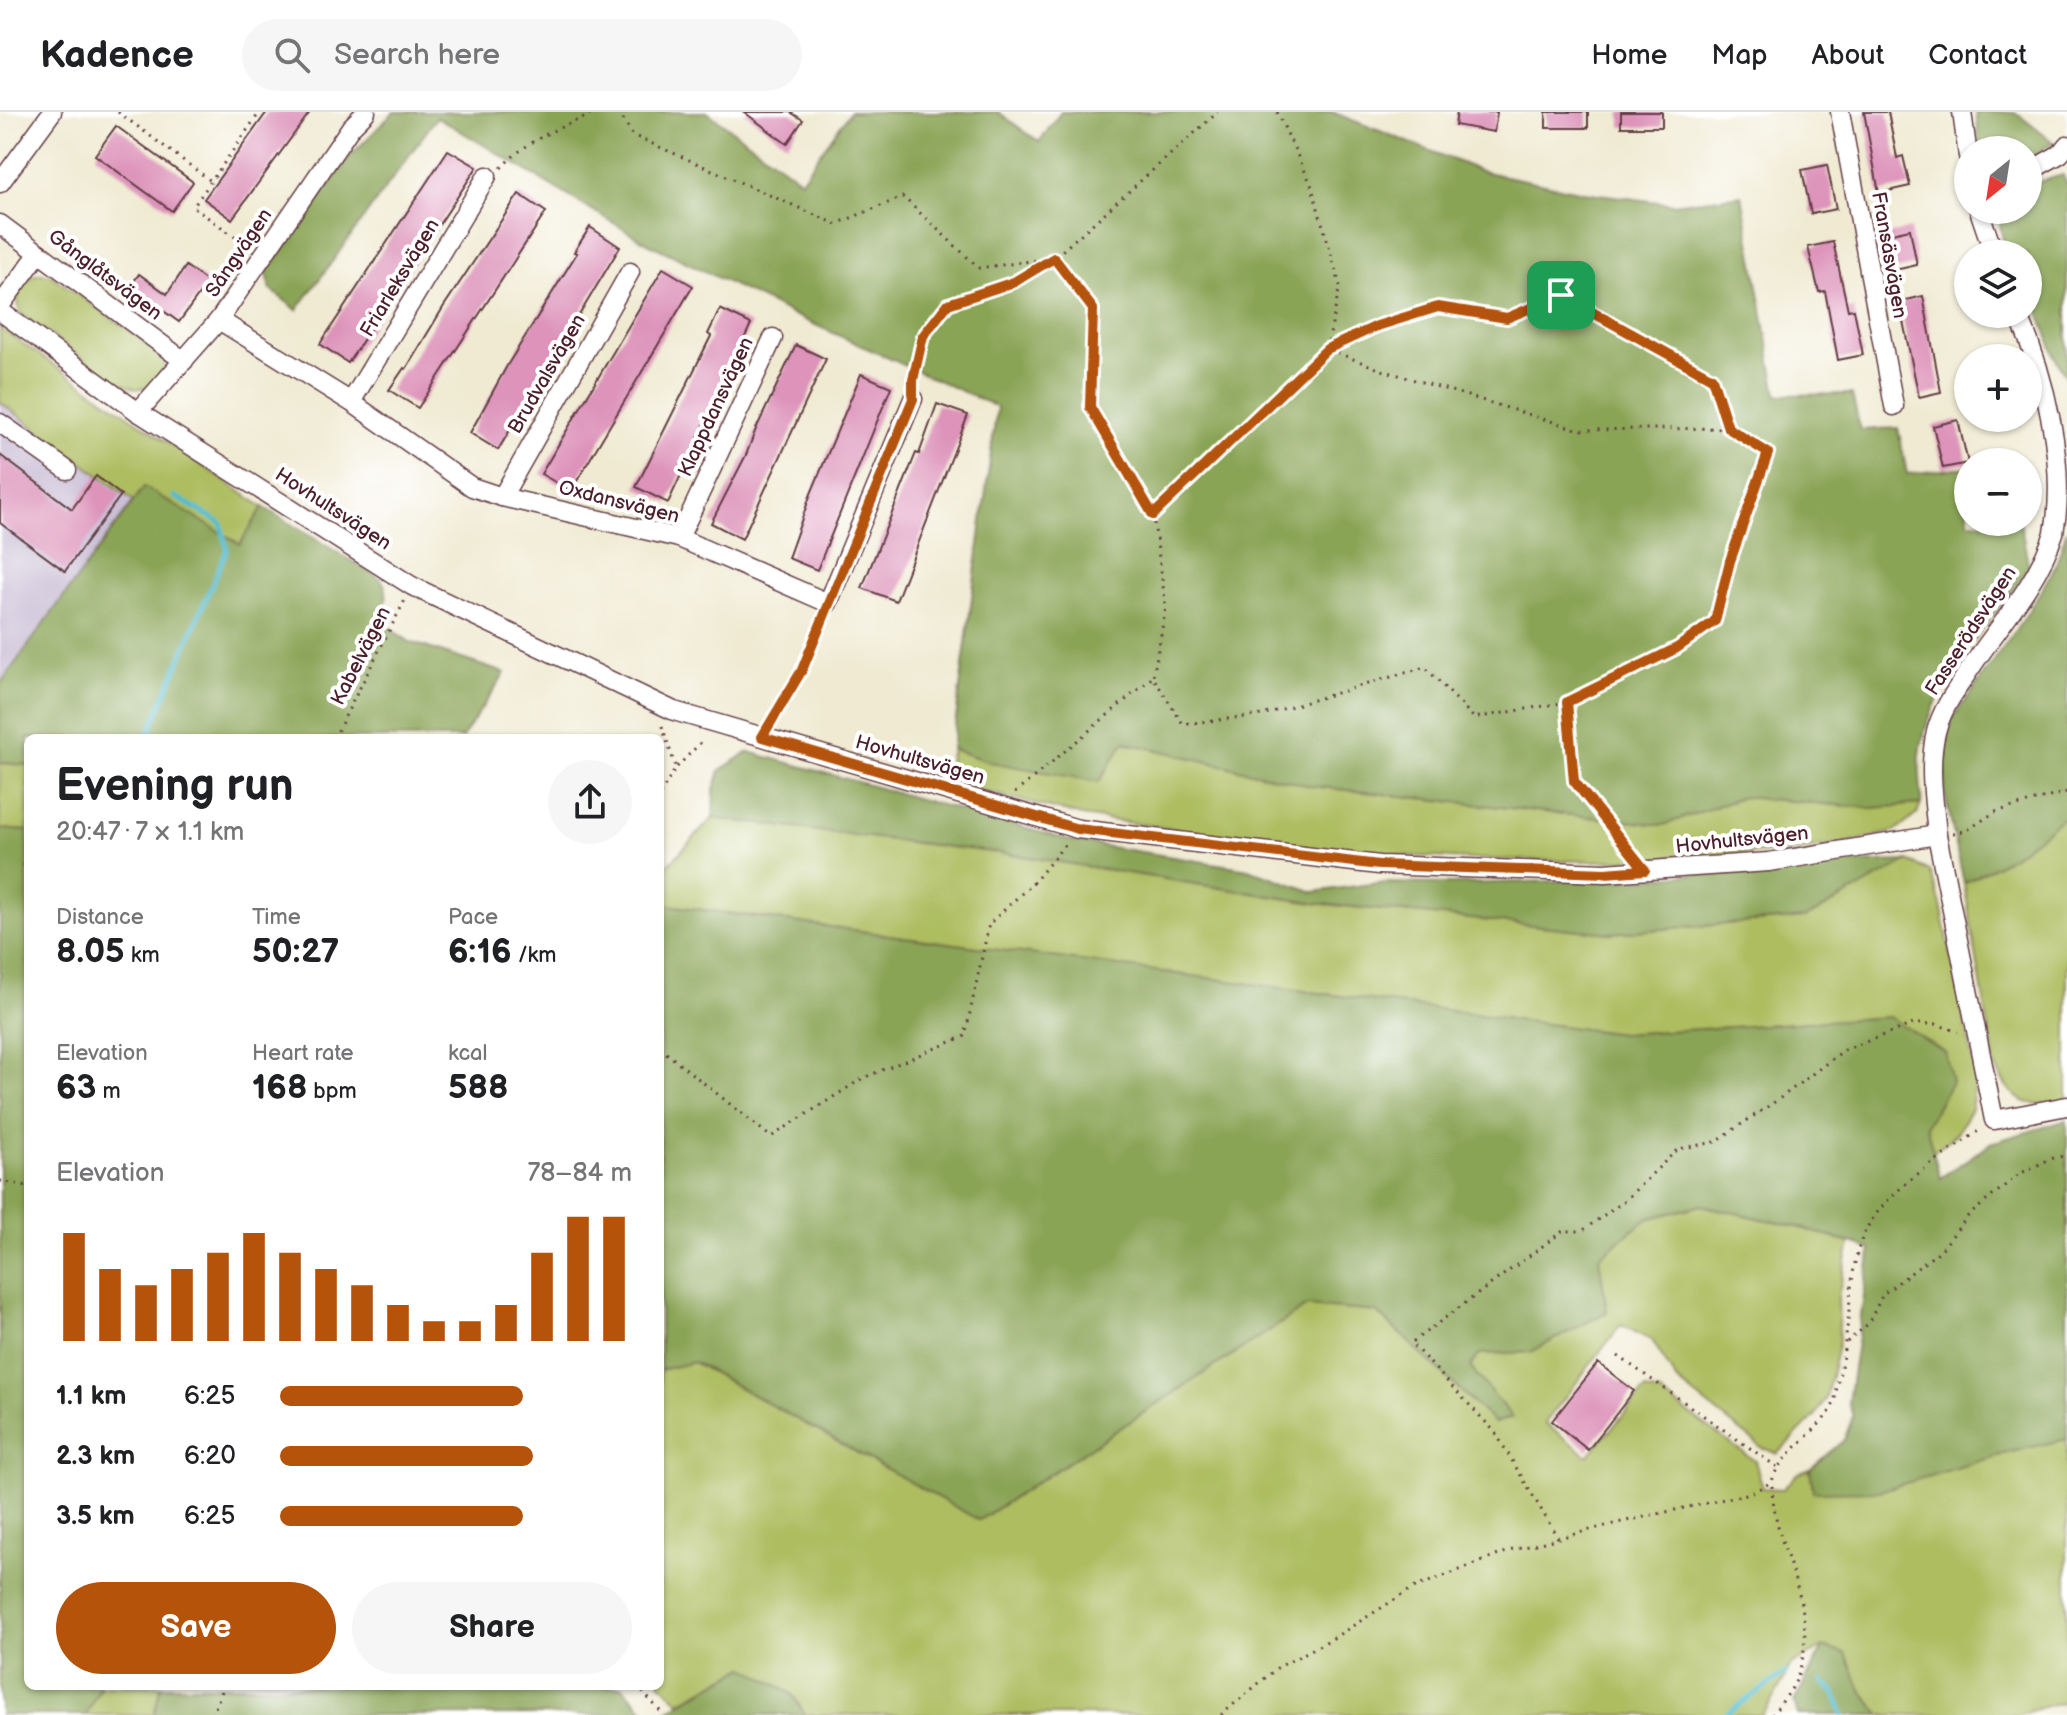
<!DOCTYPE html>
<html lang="en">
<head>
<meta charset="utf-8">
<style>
  :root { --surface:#fff; --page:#f6f6f6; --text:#202124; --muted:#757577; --line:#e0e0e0; --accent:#b45309 }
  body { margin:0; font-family:"Balsamiq Sans",sans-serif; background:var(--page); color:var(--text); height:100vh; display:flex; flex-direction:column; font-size:30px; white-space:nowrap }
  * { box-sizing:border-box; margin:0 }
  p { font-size:26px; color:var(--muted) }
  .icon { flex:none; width:44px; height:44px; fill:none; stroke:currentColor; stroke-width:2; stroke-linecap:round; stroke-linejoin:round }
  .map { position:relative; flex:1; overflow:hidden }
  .details { position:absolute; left:24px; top:622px; width:640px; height:956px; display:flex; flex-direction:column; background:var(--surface); border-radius:12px; box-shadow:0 2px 6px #0004 }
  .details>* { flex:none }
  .needle { width:52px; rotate:210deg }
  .buttons { position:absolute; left:1954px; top:24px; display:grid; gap:16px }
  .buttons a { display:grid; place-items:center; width:88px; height:88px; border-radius:50%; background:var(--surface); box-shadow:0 2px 6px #0004; font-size:40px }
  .pin { position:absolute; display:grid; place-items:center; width:68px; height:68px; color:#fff; margin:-34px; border-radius:16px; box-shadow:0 4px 12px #0006 }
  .round { display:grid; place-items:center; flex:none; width:84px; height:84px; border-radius:42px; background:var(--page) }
  .headline { display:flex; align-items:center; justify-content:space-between; height:136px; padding:0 32px }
  h1 { font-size:44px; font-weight:600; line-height:60px }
  .metrics { display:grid; grid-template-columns:repeat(3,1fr); gap:12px; height:136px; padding:8px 32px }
  .metrics div { display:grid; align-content:center }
  .metrics b { font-size:34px; font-weight:600 }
  .metrics small { font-size:22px; font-weight:400 }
  .metrics p { font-size:22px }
  .chart { height:224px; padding:16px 32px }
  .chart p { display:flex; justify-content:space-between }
  .chart svg { width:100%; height:144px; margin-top:8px; stroke:var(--accent); stroke-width:6 }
  .action { display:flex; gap:16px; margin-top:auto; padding:16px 32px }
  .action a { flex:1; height:92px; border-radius:48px; background:var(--accent); color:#fff; font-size:32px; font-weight:600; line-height:92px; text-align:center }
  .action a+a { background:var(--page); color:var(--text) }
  ul { padding:0 32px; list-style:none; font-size:26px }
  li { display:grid; grid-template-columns:128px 96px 1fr; align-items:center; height:60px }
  li i { height:20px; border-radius:10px; background:var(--accent) }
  header { display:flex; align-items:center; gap:48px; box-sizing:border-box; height:112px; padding:0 40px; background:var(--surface); border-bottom:2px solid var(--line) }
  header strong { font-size:38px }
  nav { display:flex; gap:44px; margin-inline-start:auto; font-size:28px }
  .search { width:560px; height:72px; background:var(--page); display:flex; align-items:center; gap:20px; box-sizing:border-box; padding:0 28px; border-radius:44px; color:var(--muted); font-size:30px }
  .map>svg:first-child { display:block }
  .industrial { fill:#cabfd6 }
  .green { fill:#adbd60; stroke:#7c6e46; stroke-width:2 }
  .forest { fill:#8aa456; stroke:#6a6240; stroke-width:2 }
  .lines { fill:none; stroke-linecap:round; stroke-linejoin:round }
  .stream { stroke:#52bcce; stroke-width:5 }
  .building { fill:#dd93ba }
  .minor-casing { stroke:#633d44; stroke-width:21 }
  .path { stroke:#633d44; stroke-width:3; stroke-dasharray:2 6; stroke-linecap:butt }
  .minor { stroke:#fff; stroke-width:18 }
  .route-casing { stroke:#fff; stroke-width:16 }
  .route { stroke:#b45309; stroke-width:10 }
  .labels { text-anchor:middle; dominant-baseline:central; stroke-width:8; stroke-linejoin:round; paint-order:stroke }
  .street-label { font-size:20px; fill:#4a1f2b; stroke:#fff }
</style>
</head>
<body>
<header>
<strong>Kadence</strong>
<div class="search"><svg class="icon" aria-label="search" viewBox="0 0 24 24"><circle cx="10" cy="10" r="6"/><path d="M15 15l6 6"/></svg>Search here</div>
<nav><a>Home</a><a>Map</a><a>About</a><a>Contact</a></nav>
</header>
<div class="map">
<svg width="2067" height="1603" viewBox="0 0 2067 1603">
  <rect width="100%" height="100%" fill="#fff"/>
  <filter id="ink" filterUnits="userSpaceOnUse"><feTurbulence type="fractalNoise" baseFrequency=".0125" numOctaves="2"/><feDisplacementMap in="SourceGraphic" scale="16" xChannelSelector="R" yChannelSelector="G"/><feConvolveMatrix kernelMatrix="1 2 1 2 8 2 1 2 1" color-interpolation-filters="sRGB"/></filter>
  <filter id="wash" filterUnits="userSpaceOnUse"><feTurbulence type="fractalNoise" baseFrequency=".006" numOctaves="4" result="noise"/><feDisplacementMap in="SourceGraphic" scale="32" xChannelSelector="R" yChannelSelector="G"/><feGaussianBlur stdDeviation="1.8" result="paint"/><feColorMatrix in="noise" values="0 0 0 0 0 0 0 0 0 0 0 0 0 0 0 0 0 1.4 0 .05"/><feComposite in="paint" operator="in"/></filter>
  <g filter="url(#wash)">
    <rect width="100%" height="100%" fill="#f0ead2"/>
    <!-- industrial -->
    <path class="industrial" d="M0,290L134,389L0,572Z"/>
    <!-- green -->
    <g class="green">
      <path d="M38,162H49L164,243L165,257L149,275L136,277L113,268L20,201C15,181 18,169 38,162Z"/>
      <path d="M0,216L263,395L240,432L145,376L134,389L0,290Z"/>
      <path d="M1124,630L1311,674L1662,713L1743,685L1871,696L1921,692L1917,702L1896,719L1848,731L1794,740L1594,749L1467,747L1330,739L1082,704L944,669L952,637L990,650Z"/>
      <path d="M0,651L28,653V719L0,717Z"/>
      <path d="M2067,703V988C2026,997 2014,992 1995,954L1964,771L2012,745Z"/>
      <path d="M713,706L1016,743L1314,791L1610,821L1806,806L1908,749L1930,759L1940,789L1976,964L1971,997L1956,1022L1933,1040L1926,1013L1952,970L1889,905L1621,922L660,792V761Z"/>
      <path d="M1701,1093L1798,1115L1850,1131L1838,1184L1839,1229L1826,1286L1815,1304L1777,1342L1761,1335L1676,1268L1652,1228L1621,1213L1545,1311L1588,1344L1645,1278L1660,1281L1755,1349L1763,1376L1783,1377L1797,1362L1810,1357L1814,1380L2067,1327V1591L2053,1592L2018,1603H1880L1860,1576L1846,1543L1823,1535L1791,1553L1778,1579L1762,1603H805L792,1582L745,1555L679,1590L660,1570V1258L693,1250L979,1408L1307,1194L1377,1200L1495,1311L1512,1305L1470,1255L1480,1242L1531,1240L1599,1145L1647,1107Z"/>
      <path d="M101,1574H161L154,1603H86Z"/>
    </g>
    <!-- forest -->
    <g class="forest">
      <path d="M394,0H707L801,68L850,0H998L1039,30L1061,0H1332L1481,59L1584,80L1672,92L1742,83L1777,283L1852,282L1860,318L1898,316L1907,362L1968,355V410H2020L2029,456C1992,507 1926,579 1920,643C1918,659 1922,676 1921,692L1871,696L1743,685L1663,713L1311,674L1124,630L1099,670L990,650L952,637L997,295L787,200L644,129L437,5L297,198L270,177L267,160L350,44Z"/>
      <path d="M1976,0H2015L2053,30L2028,49V38H1980Z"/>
      <path d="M2063,63L2067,73V266L2055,245L2038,197L2028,178V142H2009C2002,128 1998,114 2001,98H2028V73Z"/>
      <path d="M144,375L240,432L263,395L381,467C391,481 385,496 380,510L410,530L505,561L462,626H28V653L0,651V572Z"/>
      <path d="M2067,417V703L2012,745L1964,771L1945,682V636L1951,609L2023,508L2055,455Z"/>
      <path d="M749,640L1072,729L1249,757L1314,780L1378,771L1451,772L1636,767L1816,752L1908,749L1806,806L1610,821L1314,791L1016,743L713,706L714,679L720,658Z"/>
      <path d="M0,717L28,719V1574H101L86,1603H0Z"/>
      <path d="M660,792L1621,922L1889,905L1945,940L1952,970L1926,1013L1940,1066L1991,1031L2067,1008V1327L2007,1341L1879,1379L1813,1380L1810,1357L1844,1328L1853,1304L1848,1290L1871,1137L1798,1115L1701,1093L1647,1107L1599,1145L1607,1200L1531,1240L1480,1242L1470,1255L1512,1305L1495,1311L1377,1200L1307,1194L979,1408L694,1250L660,1258Z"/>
      <path d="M1823,1535L1846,1542L1860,1576L1880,1603H1798L1794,1590Z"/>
      <path d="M745,1555L792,1582L805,1603H660Z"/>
      <path d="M161,1574H622L649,1603H154Z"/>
    </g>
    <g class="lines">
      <!-- stream -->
      <g class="stream">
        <path d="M147,626L227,437L221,411L174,384"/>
        <path d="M1822,1570L1835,1581L1843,1603"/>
        <path d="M1724,1603L1786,1561"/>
      </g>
    </g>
    <g id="blocks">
      <!-- building -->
      <g class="building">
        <path d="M267,0H310L232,107L204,87Z"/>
        <path d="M744,0H790L803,8L787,32Z"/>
        <path d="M1457,0H1497L1494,20L1455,13Z"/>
        <rect x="1546" y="0" width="42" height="16"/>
        <rect x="1621" y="0" width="41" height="15"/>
        <path d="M1864,0H1888L1897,46L1903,44L1910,74L1879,81Z"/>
        <path d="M116,14L193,70L172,99L95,43Z"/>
        <path d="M448,38L477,55L348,251L320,232Z"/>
        <path d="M1827,53L1836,97L1811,102L1802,58Z"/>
        <path d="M519,82L546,100L418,296L389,278L404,256L406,257L444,194Z"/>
        <path d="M590,115L620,135L498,338L470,321L508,252L577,141L574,140Z"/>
        <path d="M1910,117L1917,153L1895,158L1887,122Z"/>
        <path d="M1833,130L1848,198L1854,197L1863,243L1838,248L1825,179L1819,180L1808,135Z"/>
        <path d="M186,154L208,170L179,210L130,175L139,162L167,182Z"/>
        <path d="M663,156L693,174L571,379L541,362Z"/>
        <path d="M1923,184L1941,280L1919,285L1899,190Z"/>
        <path d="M720,197L751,212L668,391L636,375L711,224L708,222Z"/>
        <path d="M796,233L826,247L742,427L711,411L746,343L756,317Z"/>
        <path d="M861,262L891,275L817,458L788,446L810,384Z"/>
        <path d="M937,292L968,303L896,489L862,476L916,341L919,342Z"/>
        <path d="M1958,308L1968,351L1943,356L1933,314Z"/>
        <path d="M0,343L72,397L96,364L121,383L65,459L0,411Z"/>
        <path d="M1598,1251L1634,1279L1588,1338L1552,1309Z"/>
      </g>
    </g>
  </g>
  <g filter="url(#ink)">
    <use href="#blocks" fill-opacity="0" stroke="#633d44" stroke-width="2"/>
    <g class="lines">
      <!-- minor casing -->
      <g class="minor-casing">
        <g id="minor">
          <path d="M1840,0L1894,294"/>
          <path d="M1962,0L1968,44"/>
          <path d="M2028,60L2060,42L2067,33"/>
          <path d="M0,71L52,0"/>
          <path d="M1979,98L1994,142"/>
          <path d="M0,112L184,249"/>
          <path d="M0,194L39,141"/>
          <path d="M0,199L138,300L412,474L674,599L1078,717L1379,753L1605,761L1769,750L1937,723"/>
          <path d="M2018,202C2045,264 2067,353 2054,421C2037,474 1993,520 1964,566C1953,582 1941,600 1936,620C1928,653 1934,689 1937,723L1994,1008L2067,994"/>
          <path d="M219,208L351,290L472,375L502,385L679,426L828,491L913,287"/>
          <path d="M351,290L487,64"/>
          <path d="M138,300L219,208L351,15L366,0"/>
          <path d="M0,311L67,358"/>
          <path d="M502,385L630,160"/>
          <path d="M679,426L773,226"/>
        </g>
      </g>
      <!-- path -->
      <g class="path">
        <path d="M118,0L211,69"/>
        <path d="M619,0L632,23L836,112L903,85L979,156L1054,146L1093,197L1090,295L1153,403L1327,237L1382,258L1580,318L1728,316L1768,341L1730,449L1715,509L1677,536L1567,590L1574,669L1632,743"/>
        <path d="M1277,0L1311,72L1340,173L1327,237L1377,214L1438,195L1507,206L1561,183L1712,266L1728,316"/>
        <path d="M501,56C525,30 556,16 589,4L591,0"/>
        <path d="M248,134L193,95L260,0"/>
        <path d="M913,271L923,224L948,192L1014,170L1054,146L1218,0"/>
        <path d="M1153,403L1166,495L1153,565L1183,612L1262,603L1425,555L1474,606L1567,590"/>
        <path d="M771,610L802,558L822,506"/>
        <path d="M662,614L676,656"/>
        <path d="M334,626L405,488"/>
        <path d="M1015,681L1153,565"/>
        <path d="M660,682L676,656L704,627"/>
        <path d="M1953,721L1966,719L1995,700L2067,680"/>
        <path d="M660,936L771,1025L863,966L965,924L989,812L1035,769L1066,731"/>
        <path d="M0,1069L28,1074"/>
        <path d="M1847,1230L1868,1212L1883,1182L1941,1138L1968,1104L2019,1062L2050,1047L2067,1043"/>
        <path d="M1618,1244L1777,1355"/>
        <path d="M1558,1426L1495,1320L1411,1231L1563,1119H1582L1625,1088L1678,1037L1715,1030L1779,987L1844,938L1913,912H1936L1958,920"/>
        <path d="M637,1574L664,1603"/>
        <path d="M212,1603L224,1574"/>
        <path d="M1221,1603L1277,1556L1335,1525L1413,1476L1509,1439L1617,1411L1751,1381L1770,1371"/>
        <path d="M1772,1603C1780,1592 1791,1580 1796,1568C1825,1496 1774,1444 1772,1374C1771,1347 1821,1320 1833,1293C1836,1286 1836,1277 1838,1270C1844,1241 1848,1214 1850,1186C1852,1168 1854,1149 1860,1132C1876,1082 1941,1047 1981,1017"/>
      </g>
      <!-- minor -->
      <use href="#minor" class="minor"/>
    </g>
  </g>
  <g class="lines" filter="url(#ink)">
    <!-- route casing -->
    <g class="route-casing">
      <path id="route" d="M1054,146L1093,197L1090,295L1153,403L1327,237L1377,214L1438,195L1507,206L1561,183L1712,266L1728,316L1768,341L1730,449L1715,509L1677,536L1567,590L1574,669L1645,758L1605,761L1379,753L1078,717L762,625L802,558L913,287V268L923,224L948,192L1014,170Z"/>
    </g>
    <!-- route -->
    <use href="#route" class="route"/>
  </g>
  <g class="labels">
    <!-- street labels -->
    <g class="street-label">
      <text transform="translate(239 141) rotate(-56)">Sångvägen</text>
      <text transform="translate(1889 143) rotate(80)">Fransäsvägen</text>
      <text transform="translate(105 163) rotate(37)">Gånglåtsvägen</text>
      <text transform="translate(400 166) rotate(-59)">Friarleksvägen</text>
      <text transform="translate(547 262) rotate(-60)">Brudvalsvägen</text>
      <text transform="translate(716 295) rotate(-65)">Klappdansvägen</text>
      <text transform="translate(619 390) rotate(14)">Oxdansvägen</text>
      <text transform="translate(333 397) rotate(33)">Hovhultsvägen</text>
      <text transform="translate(1971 519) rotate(-57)">Fasserödsvägen</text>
      <text transform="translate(361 544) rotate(-63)">Kabelvägen</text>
      <text transform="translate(920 648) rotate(16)">Hovhultsvägen</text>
      <text transform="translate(1742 728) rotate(-6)">Hovhultsvägen</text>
    </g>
  </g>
</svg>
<div class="buttons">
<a><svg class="needle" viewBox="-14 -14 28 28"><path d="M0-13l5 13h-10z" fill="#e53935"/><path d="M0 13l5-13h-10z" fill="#757577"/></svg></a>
<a><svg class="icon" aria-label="layers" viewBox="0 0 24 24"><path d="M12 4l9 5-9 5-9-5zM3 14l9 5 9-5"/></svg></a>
<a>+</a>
<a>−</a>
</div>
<div class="pin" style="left:1561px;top:183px;background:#1e9e55"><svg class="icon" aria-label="arrive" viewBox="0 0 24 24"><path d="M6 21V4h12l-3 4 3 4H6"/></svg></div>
<section class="details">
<div class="headline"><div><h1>Evening run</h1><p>20:47 · 7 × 1.1 km</p></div><a class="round"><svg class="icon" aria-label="share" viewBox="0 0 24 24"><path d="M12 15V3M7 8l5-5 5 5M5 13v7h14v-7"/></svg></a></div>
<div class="metrics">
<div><p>Distance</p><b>8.05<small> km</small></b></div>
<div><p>Time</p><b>50:27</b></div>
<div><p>Pace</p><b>6:16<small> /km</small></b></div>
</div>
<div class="metrics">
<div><p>Elevation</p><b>63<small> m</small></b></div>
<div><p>Heart rate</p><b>168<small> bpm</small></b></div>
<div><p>kcal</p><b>588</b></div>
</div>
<div class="chart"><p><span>Elevation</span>78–84 m</p>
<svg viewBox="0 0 160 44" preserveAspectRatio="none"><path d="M5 44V11M15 44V22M25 44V27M35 44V22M45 44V17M55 44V11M65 44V17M75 44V22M85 44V27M95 44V33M105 44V38M115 44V38M125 44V33M135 44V17M145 44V6M155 44V6"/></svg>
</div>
<ul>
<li><b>1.1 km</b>6:25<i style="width:69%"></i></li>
<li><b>2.3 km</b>6:20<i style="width:72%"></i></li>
<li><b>3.5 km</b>6:25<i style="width:69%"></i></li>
</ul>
<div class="action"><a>Save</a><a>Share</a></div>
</section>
</div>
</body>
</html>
